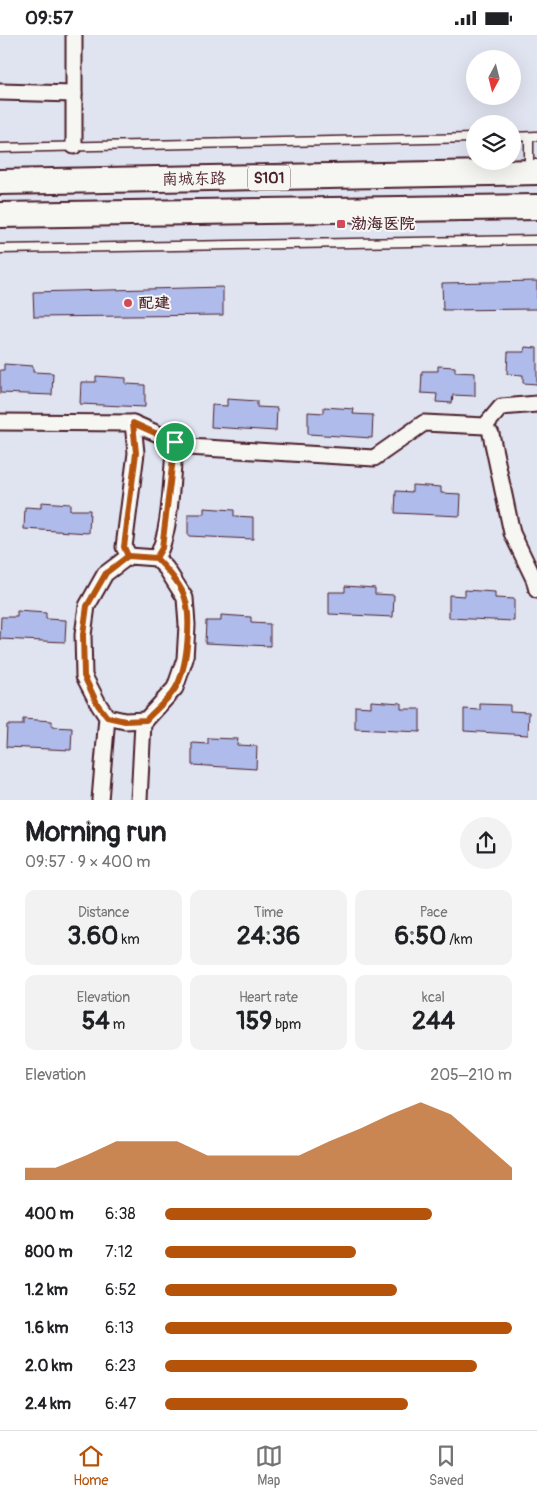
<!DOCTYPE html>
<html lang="en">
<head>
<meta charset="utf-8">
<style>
  :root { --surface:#fff; --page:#f2f2f2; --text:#202124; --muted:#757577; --line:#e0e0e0; --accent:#b45309 }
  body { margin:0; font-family:Pangolin,"LXGW WenKai TC",sans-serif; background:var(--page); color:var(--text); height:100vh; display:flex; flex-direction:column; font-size:19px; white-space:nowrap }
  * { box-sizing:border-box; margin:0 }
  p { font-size:16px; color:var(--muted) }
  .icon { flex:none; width:28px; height:28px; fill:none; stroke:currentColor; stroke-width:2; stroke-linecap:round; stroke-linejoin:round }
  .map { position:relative; height:765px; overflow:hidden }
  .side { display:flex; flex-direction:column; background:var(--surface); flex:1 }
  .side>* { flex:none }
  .needle { width:32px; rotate:187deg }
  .fabs { position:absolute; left:466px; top:15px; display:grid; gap:10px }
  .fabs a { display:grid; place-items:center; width:55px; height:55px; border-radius:50%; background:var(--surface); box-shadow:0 5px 20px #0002; font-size:25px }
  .pin { position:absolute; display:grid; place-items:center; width:42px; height:42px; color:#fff; margin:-21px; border:2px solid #fff; border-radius:50%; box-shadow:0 1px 5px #0007 }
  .round { display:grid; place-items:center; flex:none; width:52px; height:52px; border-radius:26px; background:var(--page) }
  .summary { display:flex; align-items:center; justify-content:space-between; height:85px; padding:0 25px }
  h1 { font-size:28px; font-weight:800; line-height:38px }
  .figures { display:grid; grid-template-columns:repeat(3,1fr); gap:8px; height:85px; padding:5px 25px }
  .figures div { display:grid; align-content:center; border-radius:10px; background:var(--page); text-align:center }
  .figures b { font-size:25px; font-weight:800 }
  .figures small { font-size:14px; font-weight:400 }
  .figures p { font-size:14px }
  .chart { height:140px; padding:10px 25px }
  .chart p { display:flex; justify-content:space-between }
  .chart svg { width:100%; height:90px; margin-top:5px; fill:var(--accent); opacity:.7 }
  ul { padding:0 25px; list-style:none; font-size:16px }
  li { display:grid; grid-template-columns:80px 60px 1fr; align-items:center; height:38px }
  li i { height:12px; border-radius:6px; background:var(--accent) }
  .status { display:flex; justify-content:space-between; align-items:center; height:35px; padding:0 25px; background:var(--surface); direction:ltr }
  .status svg { height:14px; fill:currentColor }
  .menu { display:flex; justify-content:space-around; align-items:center; height:70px; border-top:1px solid var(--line); background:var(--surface); font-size:14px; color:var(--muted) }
  .menu a { display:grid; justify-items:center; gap:2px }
  .menu .selected { color:var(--accent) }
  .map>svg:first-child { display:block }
  .building { fill:#aebbeb; stroke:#4a1f2b }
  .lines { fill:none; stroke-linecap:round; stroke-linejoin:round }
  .lane-casing { stroke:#4a1f2b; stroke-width:11 }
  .street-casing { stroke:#4a1f2b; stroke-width:19 }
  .primary-casing { stroke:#4a1f2b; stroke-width:28 }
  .lane { stroke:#f6f6f2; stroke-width:8 }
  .street { stroke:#f6f6f2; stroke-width:15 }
  .primary { stroke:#f6f6f2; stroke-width:24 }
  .route-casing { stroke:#fff; stroke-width:10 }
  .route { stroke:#b45309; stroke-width:6 }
  .poi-dot { fill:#d1495b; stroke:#f6f6f2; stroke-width:2 }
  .labels { text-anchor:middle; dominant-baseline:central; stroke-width:4; stroke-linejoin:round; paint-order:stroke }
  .shield { fill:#f6f6f2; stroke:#7e6067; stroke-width:1 }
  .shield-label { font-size:15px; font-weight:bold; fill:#4a1f2b }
  .street-label { font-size:16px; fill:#4a1f2b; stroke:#f6f6f2 }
  .poi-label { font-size:16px; font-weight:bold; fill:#4a1f2b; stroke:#f6f6f2; text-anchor:start }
</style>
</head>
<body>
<div class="status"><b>09:57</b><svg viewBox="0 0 49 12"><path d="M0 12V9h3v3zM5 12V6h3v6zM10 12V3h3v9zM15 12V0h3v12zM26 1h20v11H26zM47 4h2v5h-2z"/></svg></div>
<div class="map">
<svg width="537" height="765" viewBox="0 0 537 765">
  <rect width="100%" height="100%" fill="#e0e4f0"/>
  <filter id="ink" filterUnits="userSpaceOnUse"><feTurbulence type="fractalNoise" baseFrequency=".02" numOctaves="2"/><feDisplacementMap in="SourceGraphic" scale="10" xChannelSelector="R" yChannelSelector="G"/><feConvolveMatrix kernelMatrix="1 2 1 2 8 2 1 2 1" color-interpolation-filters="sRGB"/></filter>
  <g filter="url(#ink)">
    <!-- building -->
    <g class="building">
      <path d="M537,246V274L443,275L442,248Z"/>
      <path d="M223,252V280L34,282L33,257Z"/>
      <path d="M525,312L537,313V349L523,348V340L507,339L508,317H524Z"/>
      <path d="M4,329L33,331V337L53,338L52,360L0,358V335H4Z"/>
      <path d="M438,331L455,332V337L475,338V361L453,360L452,368L436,367L437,359L421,358L422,336H438Z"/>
      <path d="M96,341L126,343V349L145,350V372L80,369L81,347H96Z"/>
      <path d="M227,364L257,366V372L277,373L276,396L211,392L212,370L227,371Z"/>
      <path d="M324,372L354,374L353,379L373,380L372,403L308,399V377L324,378Z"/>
      <path d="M412,450L441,452V458L461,459L460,481L395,478L396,456L412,457Z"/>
      <path d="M41,467L70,469V475H90L89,498L24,494L25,472L41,473Z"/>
      <path d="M204,473L234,475V481L253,482V504L188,501V479H204Z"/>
      <path d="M345,551L375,553V559L394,560L393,582L329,579V557H345Z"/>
      <path d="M465,555L495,557V563L514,564V586L449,583V560L465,561Z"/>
      <path d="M17,576L46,578V584L66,585L65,607L0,604L1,582H17Z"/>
      <path d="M221,580L251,582V588L270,589V611L205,608L206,586H221Z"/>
      <path d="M371,666L401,668V674H420V697L355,694V671L371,672Z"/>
      <path d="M480,669L510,670V676L529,677L528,700L464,696V674L480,675Z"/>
      <path d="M23,684L52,686V692L72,693L71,715L6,712L7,690H23Z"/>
      <path d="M208,703L238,704L237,710L257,711L256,734L192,730V708L208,709Z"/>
    </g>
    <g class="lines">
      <!-- lane casing -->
      <g class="lane-casing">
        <g id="lane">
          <path d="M512,102L537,101"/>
          <path d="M0,113L475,103"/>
          <path d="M529,135V102"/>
          <path d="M0,214L537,205"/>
        </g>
      </g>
      <!-- street casing -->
      <g class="street-casing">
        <g id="street">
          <path d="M0,57L74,59"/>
          <path d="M74,111V0"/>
          <path d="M0,387L133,388L188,412L374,423L424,388L485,391L501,372L537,369"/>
          <path d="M491,399L512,498L534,544L537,555"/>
          <path d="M129,521L124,512L136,418L133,388"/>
          <path d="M156,523C172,498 171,438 175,407"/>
          <path d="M107,682L125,686L146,685"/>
          <path d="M100,765L107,682L99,670L84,641L83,600L87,571L105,539L129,521L156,523L166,533L185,563L187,590L185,624L175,653L143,688L139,765"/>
        </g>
      </g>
      <!-- primary casing -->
      <g class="primary-casing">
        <g id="primary">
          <path d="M0,147L537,137"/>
          <path d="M0,180L537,172"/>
        </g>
      </g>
      <!-- lane -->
      <use href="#lane" class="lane"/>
      <!-- street -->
      <use href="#street" class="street"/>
      <!-- primary -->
      <use href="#primary" class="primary"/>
    </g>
  </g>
  <g class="lines" filter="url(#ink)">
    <!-- route casing -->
    <g class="route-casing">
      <path id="route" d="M175,407L133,388L136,418L124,512L128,521L156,523C166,533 181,549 185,563C192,584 187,635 175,654C168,665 155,675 146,685L125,686L107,682L98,670L84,641L83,600L87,571L106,538L128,521L156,523L162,513L175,407"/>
    </g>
    <!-- route -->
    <use href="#route" class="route"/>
  </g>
  <!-- markers -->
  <g class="poi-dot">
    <rect x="336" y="184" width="10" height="10" rx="2.5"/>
    <circle cx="128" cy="268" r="5"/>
  </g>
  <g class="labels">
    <!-- shield labels -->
    <rect class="shield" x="248" y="130.5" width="42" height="25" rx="4"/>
    <g class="shield-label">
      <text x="269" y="143">S101</text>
    </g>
    <!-- street labels -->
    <g class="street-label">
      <text transform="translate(194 144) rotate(-1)">南城东路</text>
    </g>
    <!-- poi labels -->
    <g class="poi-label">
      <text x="351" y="189">渤海医院</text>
      <text x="138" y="268">配建</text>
    </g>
  </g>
</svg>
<div class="fabs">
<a><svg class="needle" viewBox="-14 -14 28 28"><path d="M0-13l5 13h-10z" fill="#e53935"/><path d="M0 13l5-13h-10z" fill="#757577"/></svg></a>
<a><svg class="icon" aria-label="layers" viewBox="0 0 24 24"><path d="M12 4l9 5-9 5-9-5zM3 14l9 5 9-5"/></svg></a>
</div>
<div class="pin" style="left:175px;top:407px;background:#1e9e55"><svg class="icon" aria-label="arrive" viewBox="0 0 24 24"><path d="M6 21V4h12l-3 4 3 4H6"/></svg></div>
</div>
<section class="side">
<div class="summary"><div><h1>Morning run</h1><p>09:57 · 9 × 400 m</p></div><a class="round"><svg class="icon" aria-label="share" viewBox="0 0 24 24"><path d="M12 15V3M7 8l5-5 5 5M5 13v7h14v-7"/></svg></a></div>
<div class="figures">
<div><p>Distance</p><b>3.60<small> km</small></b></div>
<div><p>Time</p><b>24:36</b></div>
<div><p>Pace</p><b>6:50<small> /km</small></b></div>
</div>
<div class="figures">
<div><p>Elevation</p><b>54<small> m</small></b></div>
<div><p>Heart rate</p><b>159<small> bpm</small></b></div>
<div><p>kcal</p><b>244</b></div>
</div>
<div class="chart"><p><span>Elevation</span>205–210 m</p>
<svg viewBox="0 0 160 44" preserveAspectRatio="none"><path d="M0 44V38L10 38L20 32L30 25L40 25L50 25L60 32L70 32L80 32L90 32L100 25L110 19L120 12L130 6L140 12L150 25L160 38V44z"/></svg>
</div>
<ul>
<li><b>400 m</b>6:38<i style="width:77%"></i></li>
<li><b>800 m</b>7:12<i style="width:55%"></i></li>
<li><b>1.2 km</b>6:52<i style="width:67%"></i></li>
<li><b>1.6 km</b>6:13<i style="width:100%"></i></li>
<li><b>2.0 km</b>6:23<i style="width:90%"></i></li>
<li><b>2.4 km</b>6:47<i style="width:70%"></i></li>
</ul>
</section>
<nav class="menu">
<a class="selected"><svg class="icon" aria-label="home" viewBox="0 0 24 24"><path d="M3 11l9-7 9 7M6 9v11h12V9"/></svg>Home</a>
<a><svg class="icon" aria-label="map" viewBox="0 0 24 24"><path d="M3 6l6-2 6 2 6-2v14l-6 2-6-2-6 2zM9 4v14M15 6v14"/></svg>Map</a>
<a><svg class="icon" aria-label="saved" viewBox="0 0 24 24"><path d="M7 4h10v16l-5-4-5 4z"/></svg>Saved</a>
</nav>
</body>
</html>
